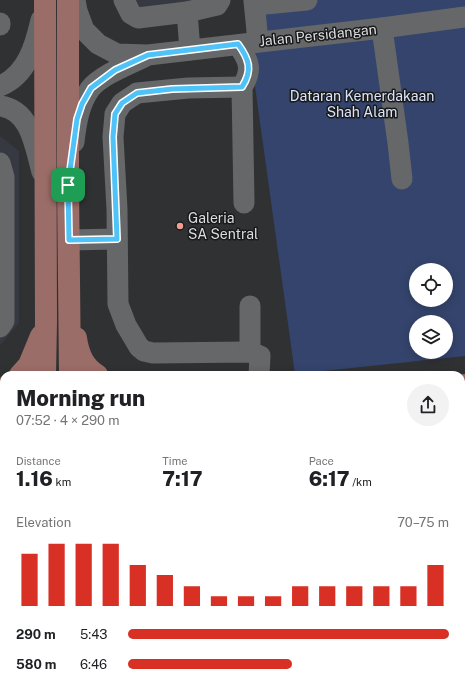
<!DOCTYPE html>
<html lang="en">
<head>
<meta charset="utf-8">
<style>
  :root { --surface:#fff; --page:#f2f2f2; --text:#202124; --muted:#757577; --accent:#d93025 }
  body { margin:0; font-family:"Public Sans",sans-serif; background:var(--page); color:var(--text); height:100vh; display:flex; flex-direction:column; font-size:15px; white-space:nowrap }
  * { box-sizing:border-box; margin:0 }
  p { font-size:13px; color:var(--muted) }
  .icon { flex:none; width:22px; height:22px; fill:none; stroke:currentColor; stroke-width:2; stroke-linecap:round; stroke-linejoin:round }
  .map { position:relative; flex:1; overflow:hidden }
  .drawer { position:absolute; left:0px; top:371px; width:465px; height:316px; display:flex; flex-direction:column; background:var(--surface); border-radius:12px 12px 0 0; box-shadow:0 2px 10px #0003 }
  .drawer>* { flex:none }
  .controls { position:absolute; left:409px; top:263px; display:grid; gap:8px }
  .controls a { display:grid; place-items:center; width:44px; height:44px; border-radius:50%; background:var(--surface); box-shadow:0 2px 10px #0003; font-size:20px }
  .pin { position:absolute; display:grid; place-items:center; width:34px; height:34px; color:#fff; margin:-17px; border-radius:8px; box-shadow:0 2px 6px #0006 }
  .round { display:grid; place-items:center; flex:none; width:42px; height:42px; border-radius:21px; background:var(--page) }
  .overview { display:flex; align-items:center; justify-content:space-between; height:68px; padding:0 16px }
  h1 { font-size:22px; font-weight:800; line-height:30px }
  .metrics { display:grid; grid-template-columns:repeat(3,1fr); gap:6px; height:68px; padding:4px 16px }
  .metrics div { display:grid; align-content:center }
  .metrics b { font-size:20px; font-weight:800 }
  .metrics small { font-size:11px; font-weight:400 }
  .metrics p { font-size:11px }
  .chart { height:112px; padding:8px 16px }
  .chart p { display:flex; justify-content:space-between }
  .chart svg { width:100%; height:72px; margin-top:4px; stroke:var(--accent); stroke-width:6 }
  ul { padding:0 16px; list-style:none; font-size:13px }
  li { display:grid; grid-template-columns:64px 48px 1fr; align-items:center; height:30px }
  li i { height:10px; border-radius:5px; background:var(--accent) }
  .map>svg:first-child { display:block }
  .built { fill:#363941 }
  .park { fill:#34446c; fill-rule:evenodd }
  .lines { fill:none; stroke-linecap:round; stroke-linejoin:round }
  .minor { stroke:#666769; stroke-width:21 }
  .major { stroke:#9b6d68; stroke-width:22 }
  .route-casing { stroke:#fff; stroke-width:8 }
  .route { stroke:#4fc3f7; stroke-width:5 }
  .poi-dot { fill:#f59c91; stroke:#18191a; stroke-width:1.5 }
  .labels { text-anchor:middle; dominant-baseline:central; stroke-width:3; stroke-linejoin:round; paint-order:stroke }
  .street-label { font-size:14px; fill:#dcddde; stroke:#18191a }
  .park-label { font-size:14px; fill:#dbe4f9; stroke:#18191a }
  .poi-label { font-size:14px; fill:#dcddde; stroke:#18191a; text-anchor:start }
</style>
</head>
<body>
<div class="map">
<svg width="465" height="687" viewBox="0 0 465 687">
  <rect width="100%" height="100%" fill="#303133"/>
  <!-- built -->
  <g class="built">
    <path d="M132,0H213L133,10Z"/>
    <path d="M0,136L19,151V323L0,345Z"/>
  </g>
  <!-- park -->
  <path class="park" d="M243,0H465V356L295,374ZM416,270H446V300H416ZM416,322H446V352H416Z"/>
  <g class="lines">
    <!-- minor -->
    <g class="minor">
      <path d="M75,0L77,11L84,30L98,44L117,54L148,55L382,28L465,17"/>
      <path d="M124,0L131,14L138,18L187,12L217,5L220,0"/>
      <path d="M254,0L258,42"/>
      <path d="M255,5L307,0"/>
      <path d="M187,12L190,50"/>
      <path d="M0,23V25"/>
      <path d="M382,28L398,143L402,179"/>
      <path d="M238,45C249,60 253,70 242,87L244,203"/>
      <path d="M0,86C27,75 35,46 41,20"/>
      <path d="M242,87L188,88L137,93L122,103L115,114L113,137L117,209L118,304L126,325L139,347L144,351L153,353L250,352L260,356L259,375"/>
      <path d="M0,106C31,110 35,147 42,172"/>
      <path d="M74,142C76,124 79,104 90,89C101,75 128,65 144,57"/>
      <path d="M0,163L4,177V321L0,327"/>
      <path d="M69,240L117,239"/>
      <path d="M250,306V352"/>
      <path d="M4,607L3,609L4,616"/>
      <path d="M59,683L61,687"/>
      <path d="M255,683L261,687"/>
      <path d="M368,687L373,683"/>
    </g>
    <!-- major -->
    <g class="major">
      <path d="M68,0V185L70,375"/>
      <path d="M76,338C78,353 83,367 97,375"/>
      <path d="M20,375L29,365L41,336"/>
      <path d="M45,375L46,321L45,0"/>
      <path d="M461,386L465,385"/>
      <path d="M0,391L4,388"/>
      <path d="M461,414H465"/>
      <path d="M0,435L4,436"/>
    </g>
  </g>
  <g class="lines">
    <!-- route casing -->
    <g class="route-casing">
      <path id="route" d="M238,44C249,59 253,70 242,87L172,89L137,93L122,103L115,114L113,137L117,239L69,240L68,185L77,119L82,104L91,88L115,70L148,55Z"/>
    </g>
    <!-- route -->
    <use href="#route" class="route"/>
  </g>
  <!-- markers -->
  <circle class="poi-dot" cx="180" cy="226" r="4"/>
  <g class="labels">
    <!-- street labels -->
    <g class="street-label">
      <text transform="translate(318 35) rotate(-6)">Jalan Persidangan</text>
    </g>
    <!-- park labels -->
    <g class="park-label">
      <text x="362" y="96">Dataran Kemerdakaan<tspan x="362" dy="16">Shah Alam</tspan></text>
    </g>
    <!-- poi labels -->
    <g class="poi-label">
      <text x="188" y="218">Galeria<tspan x="188" dy="16">SA Sentral</tspan></text>
    </g>
  </g>
</svg>
<div class="controls">
<a><svg class="icon" aria-label="locate" viewBox="0 0 24 24"><circle cx="12" cy="12" r="6"/><path d="M12 2v4M12 18v4M2 12h4M18 12h4"/></svg></a>
<a><svg class="icon" aria-label="layers" viewBox="0 0 24 24"><path d="M12 4l9 5-9 5-9-5zM3 14l9 5 9-5"/></svg></a>
</div>
<div class="pin" style="left:68px;top:185px;background:#1e9e55"><svg class="icon" aria-label="arrive" viewBox="0 0 24 24"><path d="M6 21V4h12l-3 4 3 4H6"/></svg></div>
<section class="drawer">
<div class="overview"><div><h1>Morning run</h1><p>07:52 · 4 × 290 m</p></div><a class="round"><svg class="icon" aria-label="share" viewBox="0 0 24 24"><path d="M12 15V3M7 8l5-5 5 5M5 13v7h14v-7"/></svg></a></div>
<div class="metrics">
<div><p>Distance</p><b>1.16<small> km</small></b></div>
<div><p>Time</p><b>7:17</b></div>
<div><p>Pace</p><b>6:17<small> /km</small></b></div>
</div>
<div class="chart"><p><span>Elevation</span>70–75 m</p>
<svg viewBox="0 0 160 44" preserveAspectRatio="none"><path d="M5 44V12M15 44V6M25 44V6M35 44V6M45 44V19M55 44V25M65 44V32M75 44V38M85 44V38M95 44V38M105 44V32M115 44V32M125 44V32M135 44V32M145 44V32M155 44V19"/></svg>
</div>
<ul>
<li><b>290 m</b>5:43<i style="width:100%"></i></li>
<li><b>580 m</b>6:46<i style="width:51%"></i></li>
</ul>
</section>
</div>
</body>
</html>
